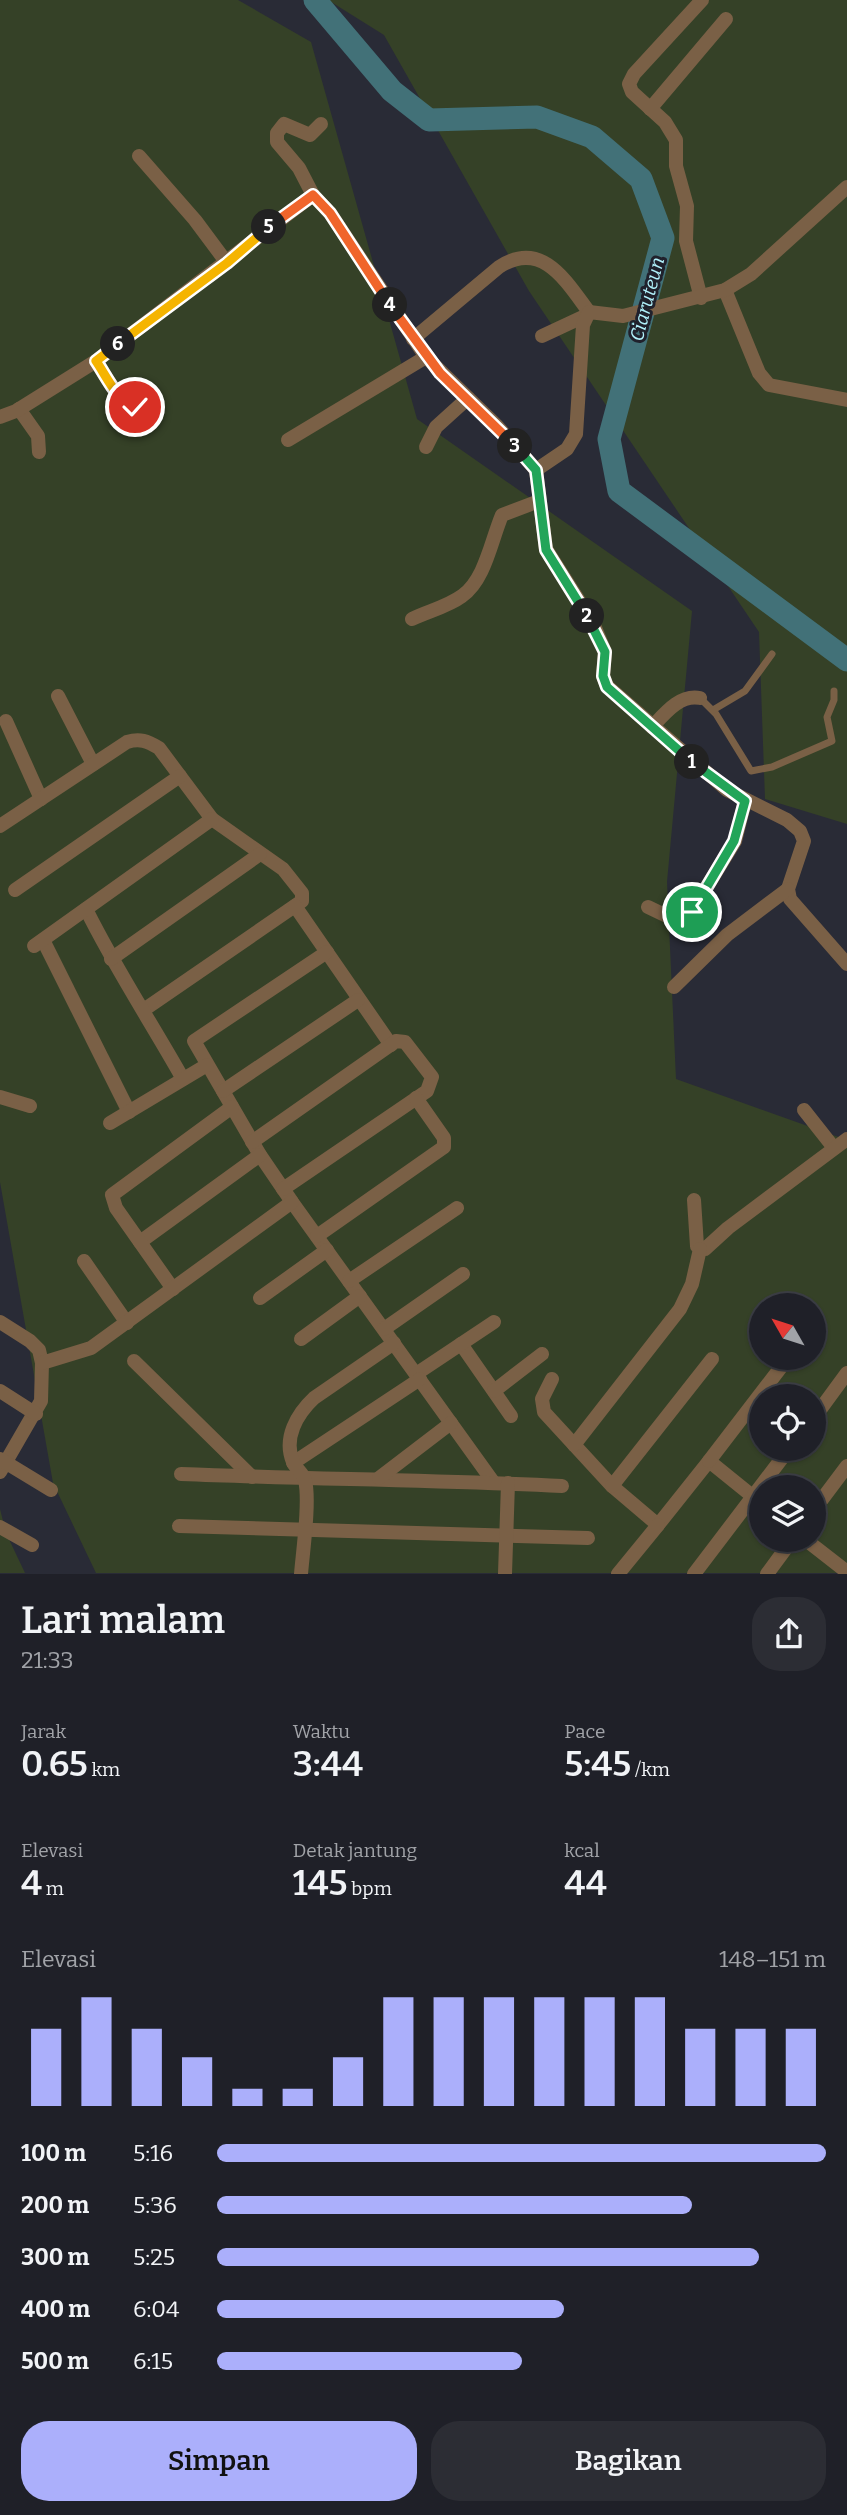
<!DOCTYPE html>
<html lang="id">
<head>
<meta charset="utf-8">
<style>
  :root { --surface:#1f2028; --page:#2c2d34; --text:#f1f3f6; --muted:#a1a3a8; --line:#3c3e45; --accent:#abaffb }
  body { margin:0; font-family:Bitter,serif; background:var(--page); color:var(--text); height:100vh; display:flex; flex-direction:column; font-size:26px; white-space:nowrap }
  * { box-sizing:border-box; margin:0 }
  p { font-size:23px; color:var(--muted) }
  .icon { flex:none; width:38px; height:38px; fill:none; stroke:currentColor; stroke-width:2; stroke-linecap:round; stroke-linejoin:round }
  .map { position:relative; height:1574px; overflow:hidden }
  .drawer { display:flex; flex-direction:column; background:var(--surface); flex:1 }
  .drawer>* { flex:none }
  .needle { width:46px; rotate:309deg }
  .tools { position:absolute; left:749px; top:1293px; display:grid; gap:14px }
  .tools a { display:grid; place-items:center; width:77px; height:77px; border-radius:50%; background:var(--surface); box-shadow:0 2px 5px #0004,0 0 0 2px var(--line); font-size:35px }
  .pin { position:absolute; display:grid; place-items:center; width:60px; height:60px; color:#fff; margin:-30px; border:4px solid #fff; border-radius:50%; box-shadow:0 2px 7px #0007 }
  .km { position:absolute; width:35px; height:35px; margin:-18px; border-radius:50%; background:#222; color:#fff; font-size:19px; line-height:35px; text-align:center }
  .round { display:grid; place-items:center; flex:none; width:74px; height:74px; border-radius:28px; background:var(--page) }
  .summary { display:flex; align-items:center; justify-content:space-between; height:119px; padding:0 21px }
  h1 { font-size:38px; font-weight:600; line-height:52px }
  .figures { display:grid; grid-template-columns:repeat(3,1fr); gap:10px; height:119px; padding:7px 21px }
  .figures div { display:grid; align-content:center }
  .figures b { font-size:35px; font-weight:600 }
  .figures small { font-size:19px; font-weight:400 }
  .figures p { font-size:19px }
  .chart { height:196px; padding:14px 21px }
  .chart p { display:flex; justify-content:space-between }
  .chart svg { width:100%; height:126px; margin-top:7px; stroke:var(--accent); stroke-width:6 }
  .primary-button { display:flex; gap:14px; margin-top:auto; padding:14px 21px }
  .primary-button a { flex:1; height:80px; border-radius:28px; background:var(--accent); color:#111; font-size:28px; font-weight:600; line-height:80px; text-align:center }
  .primary-button a+a { background:var(--page); color:var(--text) }
  ul { padding:0 21px; list-style:none; font-size:23px }
  li { display:grid; grid-template-columns:112px 84px 1fr; align-items:center; height:52px }
  li i { height:18px; border-radius:9px; background:var(--accent) }
  .map>svg:first-child { display:block }
  .green { fill:#354127; fill-rule:evenodd }
  .lines { fill:none; stroke-linecap:round; stroke-linejoin:round }
  .river { stroke:#427178; stroke-width:23 }
  .service { stroke:#7a6046; stroke-width:7 }
  .minor { stroke:#7a6046; stroke-width:14 }
  .split-1-casing { stroke:#fff; stroke-width:14 }
  .split-2-casing { stroke:#fff; stroke-width:14 }
  .split-3-casing { stroke:#fff; stroke-width:14 }
  .split-4-casing { stroke:#fff; stroke-width:14 }
  .split-5-casing { stroke:#fff; stroke-width:14 }
  .split-6-casing { stroke:#fff; stroke-width:14 }
  .split-7-casing { stroke:#fff; stroke-width:14 }
  .split-1 { stroke:#22a559; stroke-width:9 }
  .split-2 { stroke:#22a559; stroke-width:9 }
  .split-3 { stroke:#22a559; stroke-width:9 }
  .split-4 { stroke:#f0652b; stroke-width:9 }
  .split-5 { stroke:#f0652b; stroke-width:9 }
  .split-6 { stroke:#f5b400; stroke-width:9 }
  .split-7 { stroke:#f5b400; stroke-width:9 }
  .labels { text-anchor:middle; dominant-baseline:central; stroke-width:6; stroke-linejoin:round; paint-order:stroke }
  .water-label { font-size:19px; font-style:italic; fill:#b1f1fb; stroke:#20212c }
</style>
</head>
<body>
<div class="map">
<svg width="847" height="1574" viewBox="0 0 847 1574">
  <rect width="100%" height="100%" fill="#292b36"/>
  <!-- green -->
  <g class="green">
    <path d="M0,0H238L311,42L417,419L692,611L667,882L676,1079L847,1140V1573H96L53,1483L0,1182ZM761,1306H814V1358H761ZM761,1396H814V1449H761ZM761,1488H814V1540H761Z"/>
    <path d="M328,0H847V824L765,799L759,632L529,291L384,35Z"/>
    <path d="M0,1509L6,1533L25,1573H0Z"/>
  </g>
  <g class="lines">
    <!-- river -->
    <path class="river" d="M315,0L392,91L429,120L537,117L592,137L641,179L663,238L609,439L619,491L847,660"/>
    <!-- service -->
    <g class="service">
      <path d="M700,698L716,714L751,771L772,767L832,741L827,717L834,700V691"/>
      <path d="M713,710L745,691L772,654"/>
    </g>
    <!-- minor -->
    <g class="minor">
      <path d="M650,109L726,19"/>
      <path d="M139,156L195,220L227,263"/>
      <path d="M313,195L299,168L277,142V133L284,124L310,135L321,124"/>
      <path d="M725,290L759,373L769,385L847,400"/>
      <path d="M701,298L686,241L687,206L676,166V140L665,122L632,92L629,84L634,74L702,0"/>
      <path d="M542,336L587,315"/>
      <path d="M413,339L499,267C542,239 566,281 589,312"/>
      <path d="M96,361C107,377 117,401 135,407"/>
      <path d="M19,409L38,436L39,452"/>
      <path d="M0,417L16,411L96,361L313,195L330,213L426,357L496,425L536,470L546,549L593,623L605,652L603,676L607,686L727,790L787,820L800,831L804,841L788,889L790,899L847,964"/>
      <path d="M288,440L426,357"/>
      <path d="M426,447L436,427L468,398"/>
      <path d="M536,470L567,449L576,434L583,325L589,312L623,316L725,290L751,274L847,187"/>
      <path d="M412,619C428,611 447,607 462,596C485,580 491,541 502,515L539,501"/>
      <path d="M58,696L93,764"/>
      <path d="M6,721L41,799"/>
      <path d="M652,727C665,713 680,694 700,698"/>
      <path d="M0,826L127,742C140,738 147,741 159,748L212,819L283,869L302,893V901L145,1009"/>
      <path d="M15,890L180,776"/>
      <path d="M295,906L391,1045"/>
      <path d="M648,907L673,919H687L735,841L745,801"/>
      <path d="M86,909C115,968 151,1022 183,1079"/>
      <path d="M43,940L129,1112"/>
      <path d="M34,946L212,819"/>
      <path d="M327,952L194,1041L260,1155L292,1202L494,1483"/>
      <path d="M111,959L260,854"/>
      <path d="M674,987L727,935L788,889"/>
      <path d="M223,1091L358,1000"/>
      <path d="M0,1097L30,1106"/>
      <path d="M804,1110L834,1148"/>
      <path d="M110,1123L207,1065"/>
      <path d="M252,1142L396,1041L405,1042L432,1077L427,1091L283,1189"/>
      <path d="M694,1200L697,1246L705,1249L728,1228L847,1139"/>
      <path d="M317,1236L444,1147V1138L416,1098"/>
      <path d="M140,1242L260,1155"/>
      <path d="M84,1261L127,1323"/>
      <path d="M349,1281L457,1208"/>
      <path d="M173,1289L116,1208L112,1195L232,1107"/>
      <path d="M260,1298L327,1250"/>
      <path d="M0,1322L30,1341L39,1350L42,1363L41,1401L0,1472"/>
      <path d="M384,1329L463,1274"/>
      <path d="M301,1339L360,1296"/>
      <path d="M461,1344L511,1416"/>
      <path d="M134,1361L252,1477"/>
      <path d="M42,1363L91,1348L292,1202"/>
      <path d="M416,1374L494,1322"/>
      <path d="M552,1379L542,1399L544,1412L612,1486L658,1525L709,1461L761,1503"/>
      <path d="M0,1391L36,1414"/>
      <path d="M494,1391L542,1354"/>
      <path d="M814,1418L847,1373"/>
      <path d="M574,1445L680,1309L692,1284L700,1249"/>
      <path d="M0,1459L51,1490"/>
      <path d="M709,1461L788,1358"/>
      <path d="M293,1463L420,1379"/>
      <path d="M181,1474C308,1479 435,1480 562,1486"/>
      <path d="M379,1478L451,1423"/>
      <path d="M612,1486L712,1359"/>
      <path d="M814,1510L847,1466"/>
      <path d="M179,1526L588,1538"/>
      <path d="M0,1527L32,1545"/>
      <path d="M806,1540L847,1572"/>
      <path d="M301,1574C303,1550 310,1501 305,1480C303,1473 295,1468 293,1462C283,1438 297,1414 314,1398L394,1343"/>
      <path d="M505,1574L508,1483"/>
      <path d="M618,1574L658,1525"/>
      <path d="M694,1574L789,1449"/>
      <path d="M767,1574L792,1540"/>
    </g>
  </g>
  <g class="lines">
    <!-- split-1 casing -->
    <g class="split-1-casing">
      <path id="split-1" d="M692,912L734,841L745,801L692,762"/>
    </g>
    <!-- split-2 casing -->
    <g class="split-2-casing">
      <path id="split-2" d="M587,616L605,652L603,676L607,687L692,762"/>
    </g>
    <!-- split-3 casing -->
    <g class="split-3-casing">
      <path id="split-3" d="M515,446L536,470L546,550L587,616"/>
    </g>
    <!-- split-4 casing -->
    <g class="split-4-casing">
      <path id="split-4" d="M390,305L440,373L515,446"/>
    </g>
    <!-- split-5 casing -->
    <g class="split-5-casing">
      <path id="split-5" d="M269,227L313,195L330,213L390,305"/>
    </g>
    <!-- split-6 casing -->
    <g class="split-6-casing">
      <path id="split-6" d="M118,344L227,263L269,227"/>
    </g>
    <!-- split-7 casing -->
    <g class="split-7-casing">
      <path id="split-7" d="M118,344L96,361C107,377 117,401 135,407"/>
    </g>
    <!-- split-1 -->
    <use href="#split-1" class="split-1"/>
    <!-- split-2 -->
    <use href="#split-2" class="split-2"/>
    <!-- split-3 -->
    <use href="#split-3" class="split-3"/>
    <!-- split-4 -->
    <use href="#split-4" class="split-4"/>
    <!-- split-5 -->
    <use href="#split-5" class="split-5"/>
    <!-- split-6 -->
    <use href="#split-6" class="split-6"/>
    <!-- split-7 -->
    <use href="#split-7" class="split-7"/>
  </g>
  <g class="labels">
    <!-- water labels -->
    <g class="water-label">
      <text transform="translate(647 299) rotate(-75)">Ciaruteun</text>
    </g>
  </g>
</svg>
<div class="tools">
<a><svg class="needle" viewBox="-14 -14 28 28"><path d="M0-13l5 13h-10z" fill="#e53935"/><path d="M0 13l5-13h-10z" fill="#a1a3a8"/></svg></a>
<a><svg class="icon" aria-label="locate" viewBox="0 0 24 24"><circle cx="12" cy="12" r="6"/><path d="M12 2v4M12 18v4M2 12h4M18 12h4"/></svg></a>
<a><svg class="icon" aria-label="layers" viewBox="0 0 24 24"><path d="M12 4l9 5-9 5-9-5zM3 14l9 5 9-5"/></svg></a>
</div>
<div class="pin" style="left:692px;top:912px;background:#1e9e55"><svg class="icon" aria-label="arrive" viewBox="0 0 24 24"><path d="M6 21V4h12l-3 4 3 4H6"/></svg></div>
<div class="pin" style="left:135px;top:407px;background:#d93025"><svg class="icon" aria-label="check" viewBox="0 0 24 24"><path d="M5 12l5 5 9-10"/></svg></div>
<b class="km" style="left:692px;top:762px">1</b>
<b class="km" style="left:587px;top:616px">2</b>
<b class="km" style="left:515px;top:446px">3</b>
<b class="km" style="left:390px;top:305px">4</b>
<b class="km" style="left:269px;top:227px">5</b>
<b class="km" style="left:118px;top:344px">6</b>
</div>
<section class="drawer">
<div class="summary"><div><h1>Lari malam</h1><p>21:33</p></div><a class="round"><svg class="icon" aria-label="share" viewBox="0 0 24 24"><path d="M12 15V3M7 8l5-5 5 5M5 13v7h14v-7"/></svg></a></div>
<div class="figures">
<div><p>Jarak</p><b>0.65<small> km</small></b></div>
<div><p>Waktu</p><b>3:44</b></div>
<div><p>Pace</p><b>5:45<small> /km</small></b></div>
</div>
<div class="figures">
<div><p>Elevasi</p><b>4<small> m</small></b></div>
<div><p>Detak jantung</p><b>145<small> bpm</small></b></div>
<div><p>kcal</p><b>44</b></div>
</div>
<div class="chart"><p><span>Elevasi</span>148–151 m</p>
<svg viewBox="0 0 160 44" preserveAspectRatio="none"><path d="M5 44V17M15 44V6M25 44V17M35 44V27M45 44V38M55 44V38M65 44V27M75 44V6M85 44V6M95 44V6M105 44V6M115 44V6M125 44V6M135 44V17M145 44V17M155 44V17"/></svg>
</div>
<ul>
<li><b>100 m</b>5:16<i style="width:100%"></i></li>
<li><b>200 m</b>5:36<i style="width:78%"></i></li>
<li><b>300 m</b>5:25<i style="width:89%"></i></li>
<li><b>400 m</b>6:04<i style="width:57%"></i></li>
<li><b>500 m</b>6:15<i style="width:50%"></i></li>
</ul>
<div class="primary-button"><a>Simpan</a><a>Bagikan</a></div>
</section>
</body>
</html>
